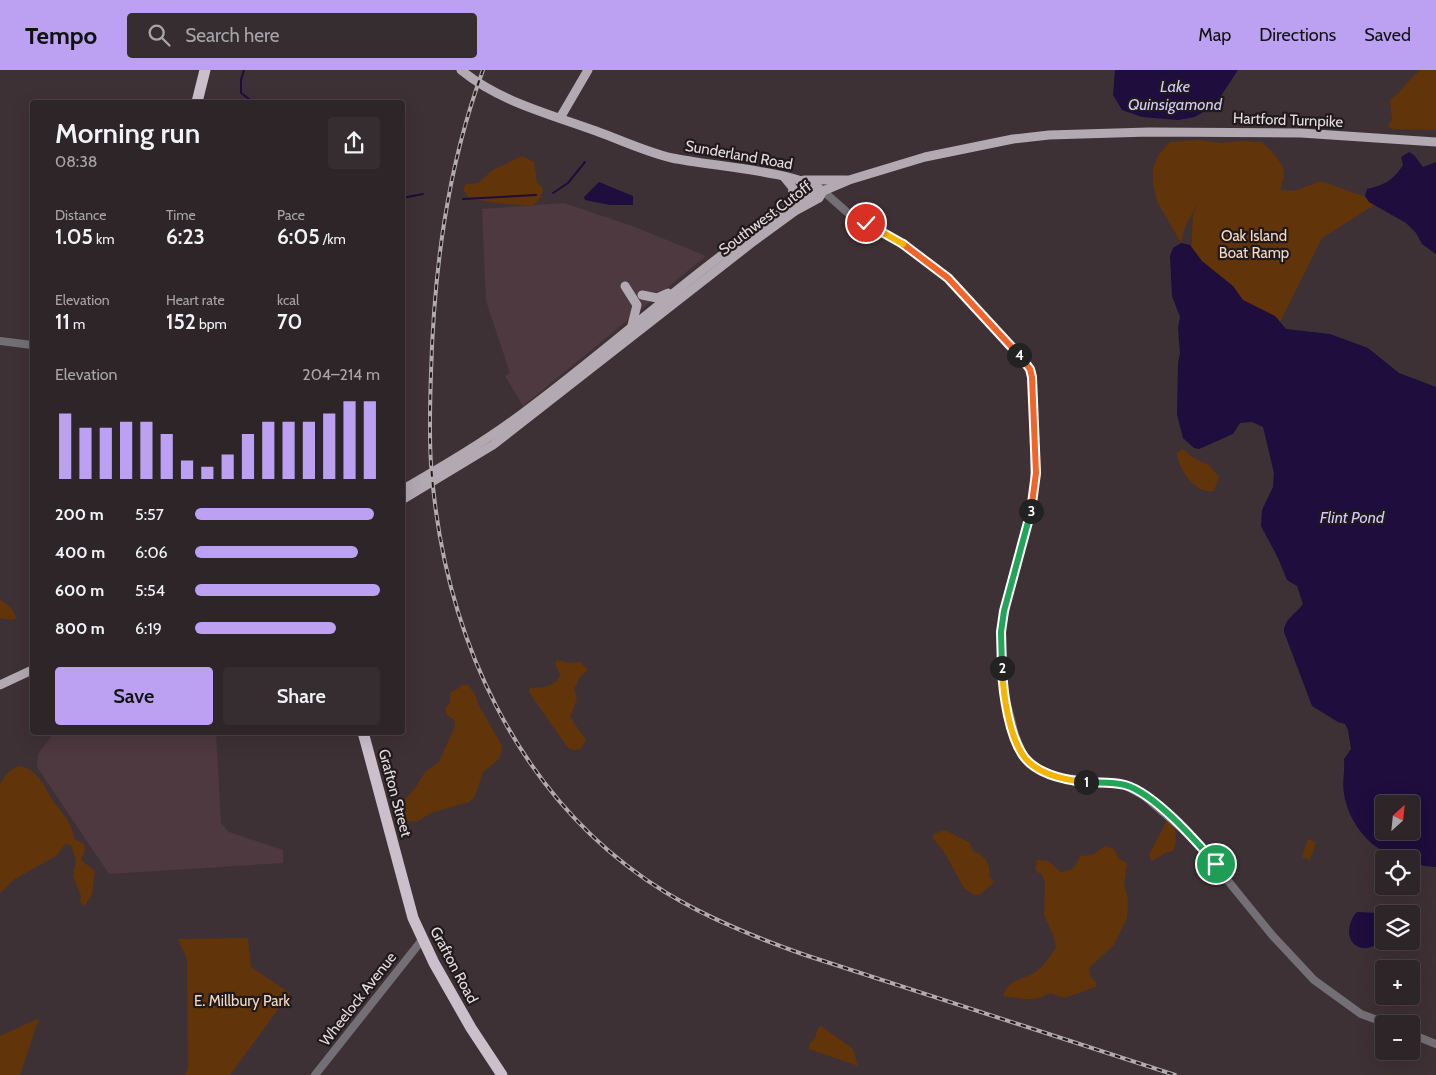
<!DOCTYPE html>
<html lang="en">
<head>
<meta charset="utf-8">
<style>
  :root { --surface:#2e2528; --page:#362d30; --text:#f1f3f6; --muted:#a7a5a8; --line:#494245; --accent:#bca0f2 }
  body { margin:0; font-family:Cabin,sans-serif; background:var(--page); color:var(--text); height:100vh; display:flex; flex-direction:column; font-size:19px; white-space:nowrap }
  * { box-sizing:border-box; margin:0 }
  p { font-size:16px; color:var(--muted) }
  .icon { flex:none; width:28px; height:28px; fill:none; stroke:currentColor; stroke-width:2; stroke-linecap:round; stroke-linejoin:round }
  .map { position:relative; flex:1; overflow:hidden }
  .side { position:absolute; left:30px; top:30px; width:375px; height:635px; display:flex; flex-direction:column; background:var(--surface); border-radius:5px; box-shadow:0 5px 20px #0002,0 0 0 1px var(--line) }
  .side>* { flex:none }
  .needle { width:32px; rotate:27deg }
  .tools { position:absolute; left:1375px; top:725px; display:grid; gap:10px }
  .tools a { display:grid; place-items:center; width:45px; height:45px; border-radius:5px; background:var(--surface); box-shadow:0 5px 20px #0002,0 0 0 1px var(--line); font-size:25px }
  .pin { position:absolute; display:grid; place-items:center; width:42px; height:42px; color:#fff; margin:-21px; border:2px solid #fff; border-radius:50%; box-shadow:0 1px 5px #0007 }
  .km { position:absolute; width:25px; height:25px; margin:-12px; border-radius:50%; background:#222; color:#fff; font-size:14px; line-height:25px; text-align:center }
  .round { display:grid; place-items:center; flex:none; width:52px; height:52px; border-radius:5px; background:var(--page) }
  .summary { display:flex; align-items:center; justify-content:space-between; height:85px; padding:0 25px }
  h1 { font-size:28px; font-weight:600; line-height:38px }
  .metrics { display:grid; grid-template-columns:repeat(3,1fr); gap:8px; height:85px; padding:5px 25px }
  .metrics div { display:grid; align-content:center }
  .metrics b { font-size:21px; font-weight:600 }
  .metrics small { font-size:14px; font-weight:400 }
  .metrics p { font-size:14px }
  .chart { height:140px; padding:10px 25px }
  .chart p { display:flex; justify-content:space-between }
  .chart svg { width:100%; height:90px; margin-top:5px; stroke:var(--accent); stroke-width:6 }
  .button { display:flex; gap:10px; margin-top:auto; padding:10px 25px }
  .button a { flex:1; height:58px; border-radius:5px; background:var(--accent); color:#111; font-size:20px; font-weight:600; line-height:58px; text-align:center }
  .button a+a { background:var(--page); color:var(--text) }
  ul { padding:0 25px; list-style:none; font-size:16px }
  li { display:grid; grid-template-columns:80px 60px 1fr; align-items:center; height:38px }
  li i { height:12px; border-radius:6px; background:var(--accent) }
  header { display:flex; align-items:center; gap:30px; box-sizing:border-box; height:70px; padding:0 25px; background:var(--accent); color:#111 }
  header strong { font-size:24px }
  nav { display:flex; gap:28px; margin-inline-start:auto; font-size:18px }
  .search { width:350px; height:45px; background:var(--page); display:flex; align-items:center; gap:12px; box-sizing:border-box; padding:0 18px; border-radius:5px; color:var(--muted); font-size:19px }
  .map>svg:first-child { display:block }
  .built { fill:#4d393f }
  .green { fill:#623409 }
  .water { fill:#1e0d3d; fill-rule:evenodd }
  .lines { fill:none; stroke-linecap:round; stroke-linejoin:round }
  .stream { stroke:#1e0d3d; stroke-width:2 }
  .minor { stroke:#746f74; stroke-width:8 }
  .major { stroke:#b2a9b2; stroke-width:9 }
  .highway { stroke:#cbbfcb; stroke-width:11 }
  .rail-casing { stroke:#b4aaad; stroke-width:4 }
  .rail { stroke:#201a1c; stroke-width:2; stroke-dasharray:5.5; stroke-linecap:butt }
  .split-1-casing { stroke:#fff; stroke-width:10 }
  .split-2-casing { stroke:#fff; stroke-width:10 }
  .split-3-casing { stroke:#fff; stroke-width:10 }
  .split-4-casing { stroke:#fff; stroke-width:10 }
  .split-5-casing { stroke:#fff; stroke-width:10 }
  .split-6-casing { stroke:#fff; stroke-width:10 }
  .split-1 { stroke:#22a559; stroke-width:6 }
  .split-2 { stroke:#f5b400; stroke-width:6 }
  .split-3 { stroke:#22a559; stroke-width:6 }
  .split-4 { stroke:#f0652b; stroke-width:6 }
  .split-5 { stroke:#f0652b; stroke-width:6 }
  .split-6 { stroke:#f5b400; stroke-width:6 }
  .labels { text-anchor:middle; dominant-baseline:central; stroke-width:4.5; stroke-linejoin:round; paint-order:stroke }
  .street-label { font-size:15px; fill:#e5dddf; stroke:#201a1c }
  .park-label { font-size:15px; fill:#f7d8c1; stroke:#201a1c }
  .water-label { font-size:16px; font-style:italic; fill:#d4cafc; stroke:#201a1c }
</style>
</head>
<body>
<header>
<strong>Tempo</strong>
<div class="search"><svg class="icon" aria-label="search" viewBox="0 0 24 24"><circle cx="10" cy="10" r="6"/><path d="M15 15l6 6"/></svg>Search here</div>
<nav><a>Map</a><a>Directions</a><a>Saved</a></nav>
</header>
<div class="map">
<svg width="1436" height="1005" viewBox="0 0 1436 1005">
  <rect width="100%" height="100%" fill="#3e3135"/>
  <!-- built -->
  <g class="built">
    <path d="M564,133L635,157L706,186L523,336L505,306L510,303L486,231L482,139Z"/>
    <path d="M54,663H216L221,753L229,762L283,780V793L109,804L37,697L38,684Z"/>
  </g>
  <!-- green -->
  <g class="green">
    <path d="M1421,0H1436V60L1393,59L1388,56L1392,50L1390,30C1403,21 1407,10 1421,0Z"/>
    <path d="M1199,70L1220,73L1242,71L1262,72L1275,85L1283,97L1284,106L1280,120L1294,121L1321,111L1379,132L1322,168L1277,258L1247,237L1191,184L1193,144L1199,130L1184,159L1181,173L1157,131L1153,113V98L1159,84L1170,72Z"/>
    <path d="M522,86L534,92L537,113L543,118L541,127L533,136L496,133L469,128L463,120L466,114L478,113L493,100Z"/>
    <path d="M1183,379L1193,388L1209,395L1219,407L1214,421C1196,425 1178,399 1177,383Z"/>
    <path d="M0,529L11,538L17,548L11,550L0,548Z"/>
    <path d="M557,590L570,593L580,592L588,600L580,607L574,619L577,629L570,647L586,670L581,679L574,680L568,678L529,622L530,618C542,617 555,618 560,605L555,593Z"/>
    <path d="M463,615H468L475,624L478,634L501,674L502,680L499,689L483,702L475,726L469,732L431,743L416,752L406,751L397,746L396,740L416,717L425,702L439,692L455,656L454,650L447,645L445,639L450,632V623Z"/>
    <path d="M18,696C37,698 43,715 52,729C62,744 72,751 74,769L84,774L85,780L81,790L95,801L92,824L85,836L80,832L81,826L73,806L76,790L71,775L65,774L56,786L13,810L0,823V714L7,703Z"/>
    <path d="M1167,750L1175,758L1176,772L1173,781L1165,783L1152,791L1149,785Z"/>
    <path d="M945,760L970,773L973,781C984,786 991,792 989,806L994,812L980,825H974L964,818L943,780L932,767L934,764Z"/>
    <path d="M1308,769L1316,772L1310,790L1302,787Z"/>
    <path d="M1105,776L1114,779L1119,789L1127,793L1124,814L1128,830L1127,848L1114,875L1089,898L1090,906L1096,912V917L1064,928L1050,923C1031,933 1023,928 1003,926C1008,908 1026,910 1038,900C1045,894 1050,886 1056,878L1054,867L1044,845L1045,812L1042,805L1035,800L1037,790L1048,791L1061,802C1073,800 1076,797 1080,786L1092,785Z"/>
    <path d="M248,868L251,897L290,923L230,1005H185L188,998L187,889L178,869Z"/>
    <path d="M39,948L20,1005H0V966Z"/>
    <path d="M821,956L853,979L858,996L809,979V974L815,968L818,958Z"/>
  </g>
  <!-- water -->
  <g class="water">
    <path d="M1115,0H1238L1215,35L1195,47L1178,50L1142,47L1122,40L1113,25Z"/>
    <path d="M1409,82L1414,85L1423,97L1436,92V184L1422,174L1416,163L1406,153L1369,132L1365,126L1367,119C1385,115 1393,110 1403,95L1401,87Z"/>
    <path d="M599,112L633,126V135H610L585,130L584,127Z"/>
    <path d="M1181,173L1190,175L1202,191L1233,216L1243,230L1275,246L1286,259L1330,264L1368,278L1399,303L1436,317V797L1424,796L1411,792V789C1377,789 1349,756 1344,724C1342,712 1345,701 1344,689L1351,679L1348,660L1345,654L1338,652L1312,636L1284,562C1284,549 1296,544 1303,534L1297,516L1287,510L1278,488L1261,456L1262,440L1273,417L1274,403L1263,357L1252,352L1240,353L1233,364L1199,379L1194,378L1183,368L1177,345L1178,293L1180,284L1178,258L1180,247L1172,226L1170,186L1173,178ZM1384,734H1411V761H1384Z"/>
    <path d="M1357,842L1379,843L1384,846L1382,872C1376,875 1369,879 1363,878C1344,875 1347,852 1357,842Z"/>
  </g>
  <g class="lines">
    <!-- stream -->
    <g class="stream">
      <path d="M244,0L241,10V23L253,32"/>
      <path d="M553,123L568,113L585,92"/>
      <path d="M402,128L423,124"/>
      <path d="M463,129L536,125"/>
    </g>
    <!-- minor -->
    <g class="minor">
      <path d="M823,121L848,143L900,172L948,208L1030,299L1034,336V419L1030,447L1007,531L1001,562L1004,622L1015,665L1024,687L1039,699L1058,707L1124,715L1144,726L1194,769L1272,865L1314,910L1361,944L1388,954"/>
      <path d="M0,271L32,275"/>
      <path d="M1411,964L1436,974"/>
      <path d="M315,1005L422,870"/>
    </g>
    <!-- major -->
    <g class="major">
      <path d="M461,0C500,32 550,44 596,61C621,70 646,82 672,88C709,96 796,101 823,121"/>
      <path d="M560,48L588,0"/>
      <path d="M784,107L793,118L791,136"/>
      <path d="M804,110H846"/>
      <path d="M625,216L637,235L632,255"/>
      <path d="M642,225L657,228L668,223"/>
      <path d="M402,420C445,395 488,370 527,340C624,268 711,184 814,122L823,121L849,110L925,87L1013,69L1049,65L1149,62L1301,63L1436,72"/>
      <path d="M402,430L493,375L754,171L795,141L819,128L823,121"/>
      <path d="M0,615L32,600"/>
    </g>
    <!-- highway -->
    <g class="highway">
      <path d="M197,32L205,0"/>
      <path d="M363,662L413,848L434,893L471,958L502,1005"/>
    </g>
    <!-- rail casing -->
    <g class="rail-casing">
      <path id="rail" d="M483,0C447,98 434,200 431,303C430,334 429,364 431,394C443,563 516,730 665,822C709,849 757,868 805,885L1175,1005"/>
    </g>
    <!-- rail -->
    <use href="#rail" class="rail"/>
  </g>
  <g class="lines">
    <!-- split-1 casing -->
    <g class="split-1-casing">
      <path id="split-1" d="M1086,712C1098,713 1112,712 1125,715C1154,723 1196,771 1216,794"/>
    </g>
    <!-- split-2 casing -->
    <g class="split-2-casing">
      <path id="split-2" d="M1002,598C1003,623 1009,668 1025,688C1039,705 1065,710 1086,712"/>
    </g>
    <!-- split-3 casing -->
    <g class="split-3-casing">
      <path id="split-3" d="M1002,598L1001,562L1004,541L1031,441"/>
    </g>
    <!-- split-4 casing -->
    <g class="split-4-casing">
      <path id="split-4" d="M1019,285L1030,299L1032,307L1036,403L1031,441"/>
    </g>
    <!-- split-5 casing -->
    <g class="split-5-casing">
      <path id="split-5" d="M903,174L948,208L1019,285"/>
    </g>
    <!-- split-6 casing -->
    <g class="split-6-casing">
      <path id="split-6" d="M866,153L903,174"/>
    </g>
    <!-- split-1 -->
    <use href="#split-1" class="split-1"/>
    <!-- split-2 -->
    <use href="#split-2" class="split-2"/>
    <!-- split-3 -->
    <use href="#split-3" class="split-3"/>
    <!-- split-4 -->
    <use href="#split-4" class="split-4"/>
    <!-- split-5 -->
    <use href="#split-5" class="split-5"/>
    <!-- split-6 -->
    <use href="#split-6" class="split-6"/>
  </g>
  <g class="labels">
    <!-- street labels -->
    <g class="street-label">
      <text transform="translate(1288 50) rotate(2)">Hartford Turnpike</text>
      <text transform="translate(739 85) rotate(10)">Sunderland Road</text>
      <text transform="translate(765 148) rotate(-37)">Southwest Cutoff</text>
      <text transform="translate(395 723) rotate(75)">Grafton Street</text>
      <text transform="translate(454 895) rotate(62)">Grafton Road</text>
      <text transform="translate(358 929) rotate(-52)">Wheelock Avenue</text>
    </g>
    <!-- park labels -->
    <g class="park-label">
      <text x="1254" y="166">Oak Island<tspan x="1254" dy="17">Boat Ramp</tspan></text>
      <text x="242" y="931">E. Millbury Park</text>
    </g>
    <!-- water labels -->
    <g class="water-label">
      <text x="1175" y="16">Lake<tspan x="1175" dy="18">Quinsigamond</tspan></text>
      <text x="1352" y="447">Flint Pond</text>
    </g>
  </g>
</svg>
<div class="tools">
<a><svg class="needle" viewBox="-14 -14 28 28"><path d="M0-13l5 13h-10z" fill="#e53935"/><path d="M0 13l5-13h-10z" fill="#a7a5a8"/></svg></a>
<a><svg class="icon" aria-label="locate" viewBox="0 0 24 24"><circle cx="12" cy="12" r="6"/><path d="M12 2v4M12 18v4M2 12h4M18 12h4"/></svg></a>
<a><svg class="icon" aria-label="layers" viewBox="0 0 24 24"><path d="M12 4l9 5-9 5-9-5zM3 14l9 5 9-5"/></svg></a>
<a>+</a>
<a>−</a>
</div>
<div class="pin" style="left:1216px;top:794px;background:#1e9e55"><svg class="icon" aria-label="arrive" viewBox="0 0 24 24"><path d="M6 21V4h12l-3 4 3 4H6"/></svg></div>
<div class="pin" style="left:866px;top:153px;background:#d93025"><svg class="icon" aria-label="check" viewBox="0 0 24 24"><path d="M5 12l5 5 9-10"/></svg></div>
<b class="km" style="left:1086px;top:712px">1</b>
<b class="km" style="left:1002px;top:598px">2</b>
<b class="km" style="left:1031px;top:441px">3</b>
<b class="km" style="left:1019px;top:285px">4</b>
<section class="side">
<div class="summary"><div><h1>Morning run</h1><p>08:38</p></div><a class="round"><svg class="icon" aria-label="share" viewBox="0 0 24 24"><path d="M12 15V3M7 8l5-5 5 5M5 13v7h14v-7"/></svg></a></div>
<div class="metrics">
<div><p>Distance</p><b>1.05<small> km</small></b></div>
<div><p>Time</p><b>6:23</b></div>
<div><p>Pace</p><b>6:05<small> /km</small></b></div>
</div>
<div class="metrics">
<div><p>Elevation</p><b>11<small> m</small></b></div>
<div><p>Heart rate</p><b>152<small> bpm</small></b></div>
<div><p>kcal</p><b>70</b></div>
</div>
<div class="chart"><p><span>Elevation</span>204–214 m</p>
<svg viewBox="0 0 160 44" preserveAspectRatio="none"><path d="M5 44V12M15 44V19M25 44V19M35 44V16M45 44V16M55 44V22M65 44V35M75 44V38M85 44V32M95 44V22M105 44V16M115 44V16M125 44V16M135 44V12M145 44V6M155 44V6"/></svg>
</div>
<ul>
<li><b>200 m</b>5:57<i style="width:97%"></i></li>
<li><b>400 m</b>6:06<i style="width:88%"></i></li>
<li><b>600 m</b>5:54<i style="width:100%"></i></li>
<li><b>800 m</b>6:19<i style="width:76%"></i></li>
</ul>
<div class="button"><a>Save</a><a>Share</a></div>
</section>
</div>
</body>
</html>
